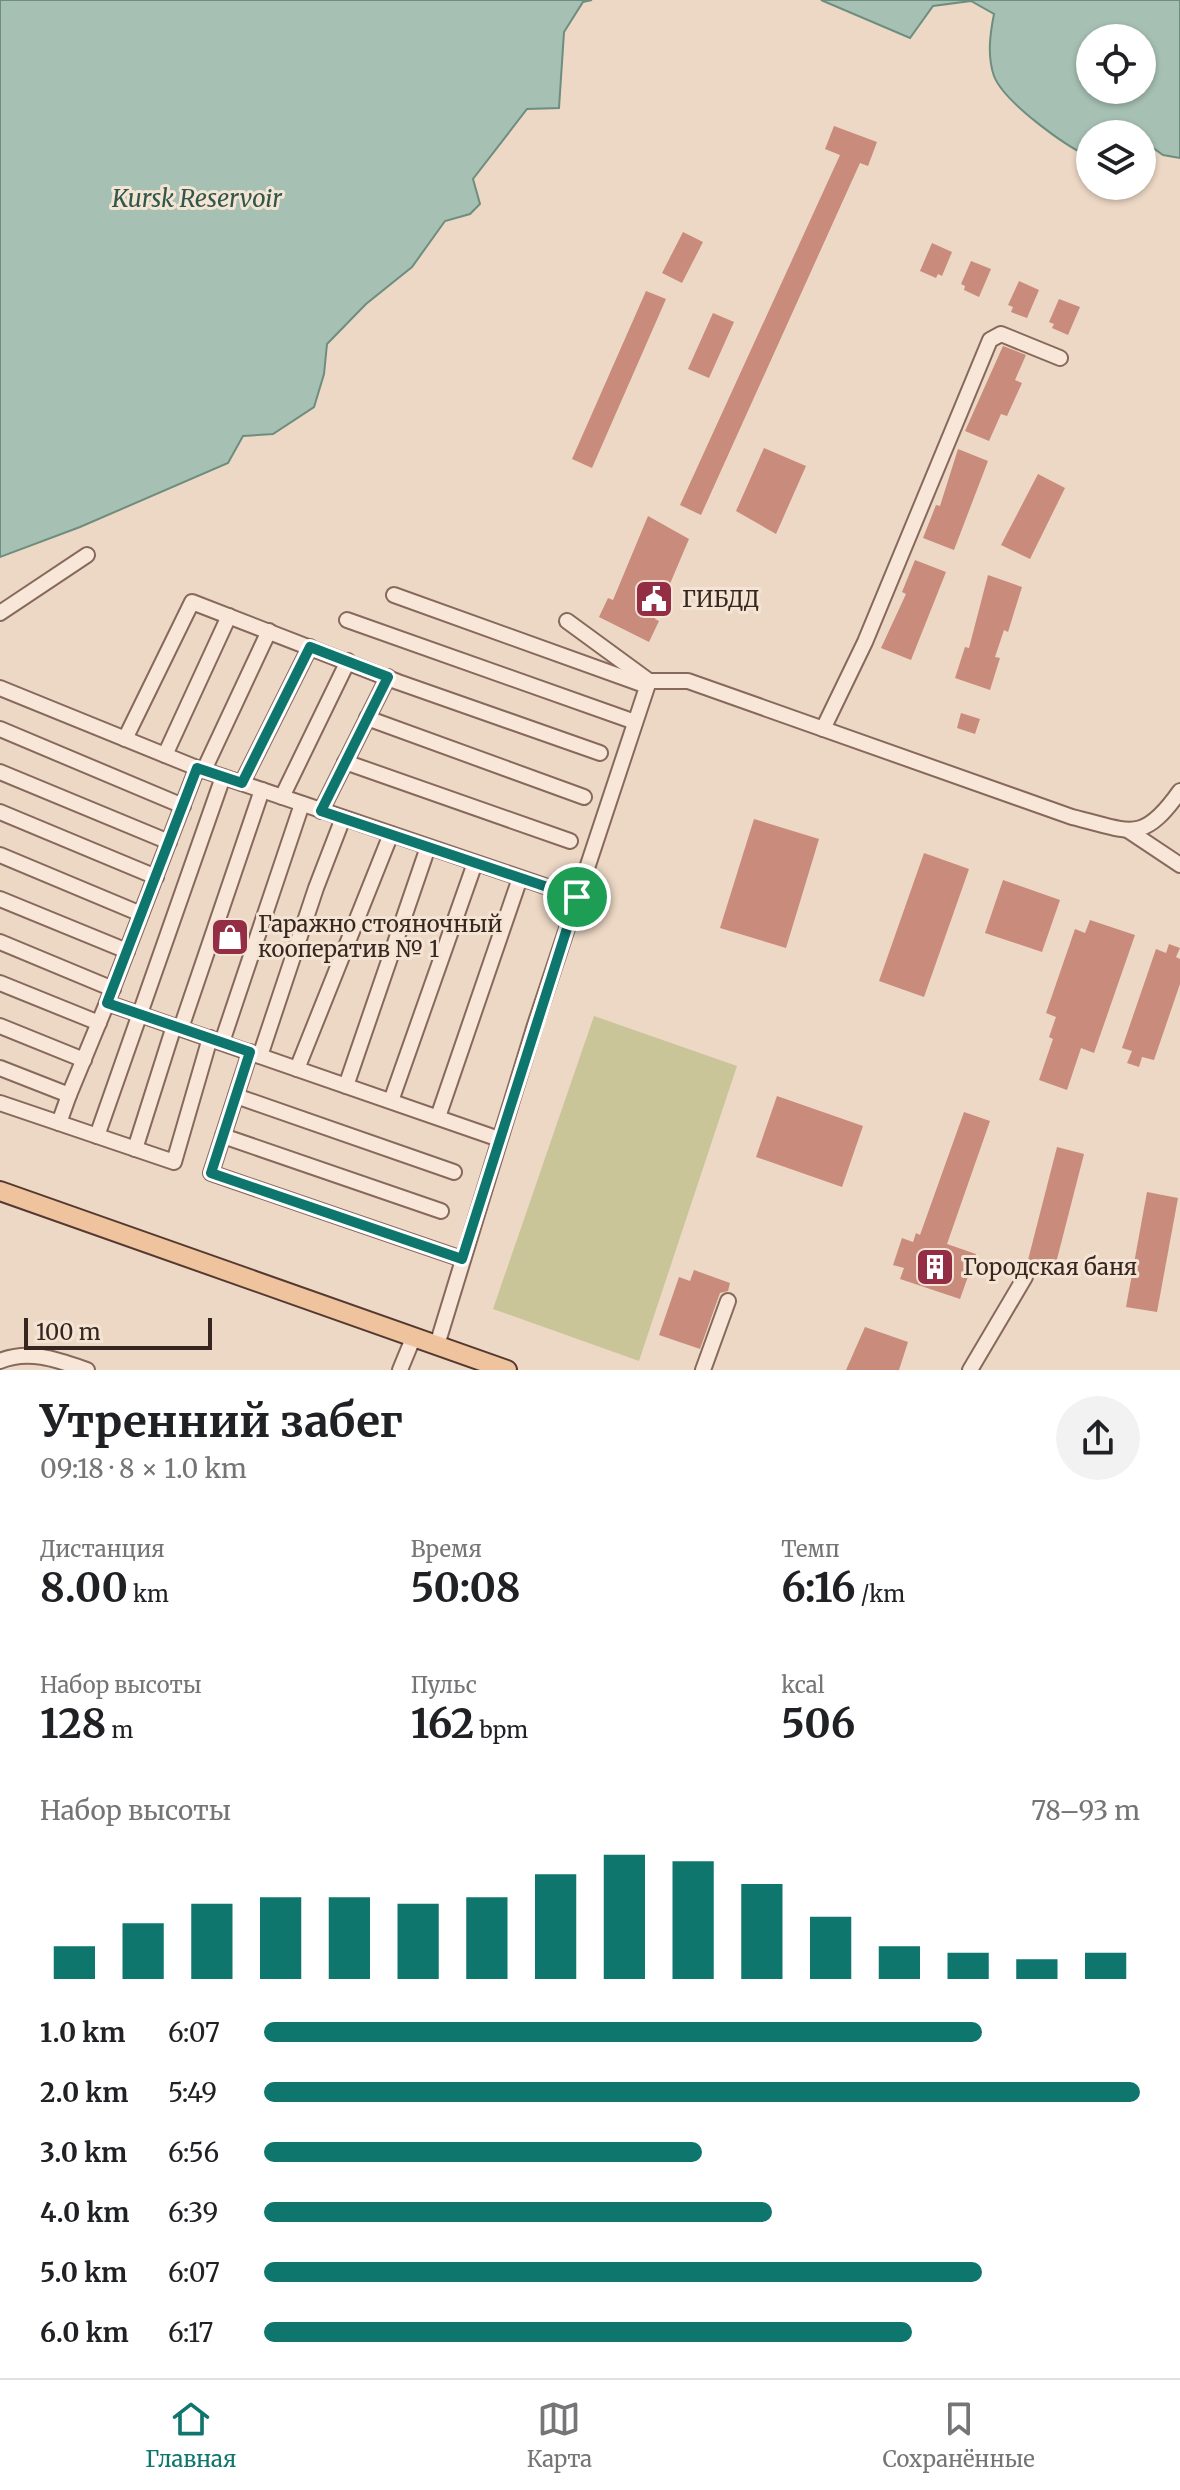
<!DOCTYPE html>
<html lang="ru">
<head>
<meta charset="utf-8">
<style>
  :root { --surface:#fff; --page:#f2f2f2; --text:#202124; --muted:#757577; --line:#e0e0e0; --accent:#0f766e }
  body { margin:0; font-family:Merriweather,serif; background:var(--page); color:var(--text); height:100vh; display:flex; flex-direction:column; font-size:30px; white-space:nowrap }
  * { box-sizing:border-box; margin:0 }
  p { font-size:26px; color:var(--muted) }
  .icon { flex:none; width:44px; height:44px; fill:none; stroke:currentColor; stroke-width:2; stroke-linecap:round; stroke-linejoin:round }
  .map { position:relative; height:1370px; overflow:hidden }
  .side { display:flex; flex-direction:column; background:var(--surface); flex:1 }
  .side>* { flex:none }
  .tools { position:absolute; left:1076px; top:24px; display:grid; gap:16px }
  .tools a { display:grid; place-items:center; width:80px; height:80px; border-radius:50%; background:var(--surface); box-shadow:0 2px 6px #0004; font-size:40px }
  .scale { position:absolute; left:24px; bottom:20px; width:188px; box-sizing:border-box; padding-left:8px; border:4px solid #37251f; border-top:0; font-size:22px; line-height:28px; white-space:nowrap; color:#37251f; -webkit-text-stroke:6px #f4e4d4; paint-order:stroke }
  .pin { position:absolute; display:grid; place-items:center; width:68px; height:68px; color:#fff; margin:-34px; border:4px solid #fff; border-radius:50%; box-shadow:0 2px 8px #0007 }
  .round { display:grid; place-items:center; flex:none; width:84px; height:84px; border-radius:42px; background:var(--page) }
  .summary { display:flex; align-items:center; justify-content:space-between; height:136px; padding:0 40px }
  h1 { font-size:44px; font-weight:700; line-height:60px }
  .stats { display:grid; grid-template-columns:repeat(3,1fr); gap:12px; height:136px; padding:8px 40px }
  .stats div { display:grid; align-content:center }
  .stats b { font-size:40px; font-weight:700 }
  .stats small { font-size:22px; font-weight:400 }
  .stats p { font-size:22px }
  .chart { height:224px; padding:16px 40px }
  .chart p { display:flex; justify-content:space-between }
  .chart svg { width:100%; height:144px; margin-top:8px; stroke:var(--accent); stroke-width:6 }
  ul { padding:0 40px; list-style:none; font-size:26px }
  li { display:grid; grid-template-columns:128px 96px 1fr; align-items:center; height:60px }
  li i { height:20px; border-radius:10px; background:var(--accent) }
  .tabs { display:flex; justify-content:space-around; align-items:center; height:112px; border-top:2px solid var(--line); background:var(--surface); font-size:22px; color:var(--muted) }
  .tabs a { display:grid; justify-items:center; gap:4px }
  .tabs .active { color:var(--accent) }
  .map>svg:first-child { display:block }
  .green { fill:#cac599 }
  .water { fill:#a6c0b3; stroke:#6d8e7f; stroke-width:2; fill-rule:evenodd }
  .building { fill:#c98b7c }
  .lines { fill:none; stroke-linecap:round; stroke-linejoin:round }
  .minor-casing { stroke:#87695c; stroke-width:18 }
  .major-casing { stroke:#553930; stroke-width:22 }
  .minor { stroke:#f8e7d8; stroke-width:14 }
  .major { stroke:#eec39e; stroke-width:18 }
  .route-casing { stroke:#fff; stroke-width:16 }
  .route { stroke:#0f766e; stroke-width:10 }
  .labels { text-anchor:middle; dominant-baseline:central; stroke-width:6; stroke-linejoin:round; paint-order:stroke }
  .poi-label { font-size:22px; fill:#37251f; stroke:#f4e4d4; text-anchor:start }
  .water-label { font-size:24px; font-style:italic; fill:#2f574b; stroke:#f4e4d4 }
</style>
</head>
<body>
<div class="map">
<svg width="1180" height="1370" viewBox="0 0 1180 1370">
  <rect width="100%" height="100%" fill="#edd8c5"/>
  <!-- green -->
  <path class="green" d="M594,1016L737,1066L639,1361L493,1309Z"/>
  <!-- water -->
  <g class="water">
    <path d="M0,0H592L583,2L564,32L559,108L527,109L473,179L480,204L470,214L445,221L412,267L366,304L327,344L324,374L314,407L273,434L243,436L228,463L80,527L0,557Z"/>
    <path d="M821,0H1180V158L1163,155L1142,140V134H1090V157C1065,146 1004,102 994,76C987,56 990,34 994,14L971,1L933,6L910,38ZM1090,38H1142V90H1090Z"/>
  </g>
  <!-- building -->
  <g class="building">
    <path d="M834,126L877,142L868,166L860,163L701,515L680,505L840,155L825,149Z"/>
    <path d="M683,232L703,242L682,283L662,273Z"/>
    <path d="M932,243L952,252L942,276L938,274L936,278L920,271Z"/>
    <path d="M971,261L991,269L979,297L964,290L965,286L961,284Z"/>
    <path d="M1019,281L1039,290L1027,318L1011,312L1013,307L1008,305Z"/>
    <path d="M646,291L666,299L592,468L572,459Z"/>
    <path d="M1059,299L1080,307L1068,335L1052,328L1054,324L1049,322Z"/>
    <path d="M713,313L734,322L709,378L688,369Z"/>
    <path d="M1003,346L1026,355L1015,380L1022,383L1007,416L1001,414L989,441L965,431Z"/>
    <path d="M764,448L806,466L776,534L736,511Z"/>
    <path d="M958,449L988,461L954,550L923,538L936,505L940,506Z"/>
    <path d="M1038,474L1065,488L1030,559L1001,545Z"/>
    <path d="M648,516L689,539L655,619L659,621L649,642L599,617L608,598L613,600Z"/>
    <path d="M915,560L946,572L911,660L881,648L906,594L902,592Z"/>
    <path d="M988,575L1022,587L1008,632L1004,630L995,657L1000,658L990,690L955,678L965,647L969,648Z"/>
    <path d="M961,713L980,719L975,734L957,728Z"/>
    <path d="M754,819L819,839L786,948L720,928Z"/>
    <path d="M924,853L969,869L924,997L879,981Z"/>
    <path d="M1003,880L1060,900L1042,952L985,933Z"/>
    <path d="M1090,920L1135,935L1094,1053L1081,1048L1067,1090L1039,1080L1053,1039L1049,1037L1056,1017L1046,1013L1075,929L1085,933Z"/>
    <path d="M1169,944L1180,948L1176,957L1180,959V984L1154,1060L1142,1057L1139,1067L1127,1063L1132,1051L1122,1048L1156,949L1166,953Z"/>
    <path d="M777,1096L863,1126L842,1187L756,1157Z"/>
    <path d="M964,1112L990,1121L947,1244L976,1254L960,1299L900,1279L904,1268L893,1265L902,1238L913,1242L916,1233L920,1235Z"/>
    <path d="M1057,1147L1084,1154L1055,1267L1028,1260Z"/>
    <path d="M1147,1192L1178,1198L1157,1312L1126,1307Z"/>
    <path d="M694,1270L730,1283L728,1291L720,1293L700,1349L659,1335L679,1277L690,1281Z"/>
    <path d="M865,1327L908,1342L899,1370H846Z"/>
  </g>
  <g class="lines">
    <!-- minor casing -->
    <g class="minor-casing">
      <g id="minor">
        <path d="M394,595L647,686"/>
        <path d="M0,613L87,555"/>
        <path d="M347,620L635,722"/>
        <path d="M649,681H688L1072,817C1130,831 1142,845 1180,791"/>
        <path d="M0,688L197,768"/>
        <path d="M367,718L584,797"/>
        <path d="M0,729L183,806"/>
        <path d="M823,729L865,642L990,340L1001,334L1060,358"/>
        <path d="M125,739L192,602L398,682L600,753"/>
        <path d="M165,755L229,616"/>
        <path d="M345,762L570,841"/>
        <path d="M204,770L269,631"/>
        <path d="M0,772L169,842"/>
        <path d="M242,783L310,647"/>
        <path d="M282,797L348,661"/>
        <path d="M321,811L388,677"/>
        <path d="M0,812L156,877"/>
        <path d="M1129,831L1180,865"/>
        <path d="M0,855L141,914"/>
        <path d="M0,899L127,951"/>
        <path d="M0,942L113,989"/>
        <path d="M0,983L99,1023"/>
        <path d="M0,1026L84,1060"/>
        <path d="M181,1028L262,790"/>
        <path d="M222,1042L302,804"/>
        <path d="M250,1052L211,1173L462,1259"/>
        <path d="M260,1056L316,888L343,818"/>
        <path d="M0,1068L69,1095L107,1003"/>
        <path d="M297,1069L391,834"/>
        <path d="M346,1086L428,847"/>
        <path d="M236,1096L454,1172"/>
        <path d="M391,1101L475,863"/>
        <path d="M0,1103L59,1123L69,1095"/>
        <path d="M438,1117L520,878"/>
        <path d="M59,1123L174,1162L210,1038"/>
        <path d="M97,1136L223,777"/>
        <path d="M223,1136L441,1211"/>
        <path d="M499,1139L107,1003L197,768L577,897"/>
        <path d="M135,1149L174,1026"/>
        <path d="M437,1345L535,1025L649,681L567,621"/>
        <path d="M0,1361C29,1349 58,1360 87,1370"/>
        <path d="M400,1370L414,1336"/>
        <path d="M703,1370L728,1301"/>
        <path d="M970,1370L1025,1277"/>
      </g>
    </g>
    <!-- major casing -->
    <g class="major-casing">
      <path id="major" d="M0,1191L507,1370"/>
    </g>
    <!-- minor -->
    <use href="#minor" class="minor"/>
    <!-- major -->
    <use href="#major" class="major"/>
  </g>
  <g class="lines">
    <!-- route casing -->
    <g class="route-casing">
      <path id="route" d="M310,647L388,677L321,811L577,897L462,1259L211,1173L250,1052L107,1003L197,768L242,783Z"/>
    </g>
    <!-- route -->
    <use href="#route" class="route"/>
  </g>
  <!-- icons -->
  <defs>
    <g id="civic-square" transform="scale(2)"><rect x="-9" y="-9" width="18" height="18" rx="4" fill="#942e45" stroke="#f4e4d4"/><path d="M-.6-6.5H3V-4.5H.6V-3L4-1V1h2V6H-6V1h2V-1L-.6-3ZM-1.2 2.5V6h2.4V2.5Z" fill="#fff"/></g>
    <g id="shop-square" transform="scale(2)"><rect x="-9" y="-9" width="18" height="18" rx="4" fill="#942e45" stroke="#f4e4d4"/><path d="M-5-2.5h2.3a2.7 3.5 0 0 1 5.4 0H5L5.5 6h-11ZM-1.5-2.5h3a1.5 2.3 0 0 0-3 0Z" fill="#fff"/></g>
    <g id="building-square" transform="scale(2)"><rect x="-9" y="-9" width="18" height="18" rx="4" fill="#942e45" stroke="#f4e4d4"/><path d="M-4-6H4V6H1V3H-1V6H-4ZM-2.5-4.3h1.7v1.8h-1.7ZM.8-4.3h1.7v1.8H.8ZM-2.5-1h1.7V.8h-1.7ZM.8-1h1.7V.8H.8Z" fill="#fff"/></g>
  </defs>
  <g fill-rule="evenodd">
    <use href="#civic-square" x="654" y="599"/>
    <use href="#shop-square" x="230" y="937"/>
    <use href="#building-square" x="935" y="1267"/>
  </g>
  <g class="labels">
    <!-- poi labels -->
    <g class="poi-label">
      <text x="682" y="599">ГИБДД</text>
      <text x="258" y="924">Гаражно стояночный<tspan x="258" dy="25">кооператив № 1</tspan></text>
      <text x="963" y="1267">Городская баня</text>
    </g>
    <!-- water labels -->
    <g class="water-label">
      <text x="197" y="198">Kursk Reservoir</text>
    </g>
  </g>
</svg>
<div class="tools">
<a><svg class="icon" aria-label="locate" viewBox="0 0 24 24"><circle cx="12" cy="12" r="6"/><path d="M12 2v4M12 18v4M2 12h4M18 12h4"/></svg></a>
<a><svg class="icon" aria-label="layers" viewBox="0 0 24 24"><path d="M12 4l9 5-9 5-9-5zM3 14l9 5 9-5"/></svg></a>
</div>
<div class="scale">100 m</div>
<div class="pin" style="left:577px;top:897px;background:#1e9e55"><svg class="icon" aria-label="arrive" viewBox="0 0 24 24"><path d="M6 21V4h12l-3 4 3 4H6"/></svg></div>
</div>
<section class="side">
<div class="summary"><div><h1>Утренний забег</h1><p>09:18 · 8 × 1.0 km</p></div><a class="round"><svg class="icon" aria-label="share" viewBox="0 0 24 24"><path d="M12 15V3M7 8l5-5 5 5M5 13v7h14v-7"/></svg></a></div>
<div class="stats">
<div><p>Дистанция</p><b>8.00<small> km</small></b></div>
<div><p>Время</p><b>50:08</b></div>
<div><p>Темп</p><b>6:16<small> /km</small></b></div>
</div>
<div class="stats">
<div><p>Набор высоты</p><b>128<small> m</small></b></div>
<div><p>Пульс</p><b>162<small> bpm</small></b></div>
<div><p>kcal</p><b>506</b></div>
</div>
<div class="chart"><p><span>Набор высоты</span>78–93 m</p>
<svg viewBox="0 0 160 44" preserveAspectRatio="none"><path d="M5 44V34M15 44V27M25 44V21M35 44V19M45 44V19M55 44V21M65 44V19M75 44V12M85 44V6M95 44V8M105 44V15M115 44V25M125 44V34M135 44V36M145 44V38M155 44V36"/></svg>
</div>
<ul>
<li><b>1.0 km</b>6:07<i style="width:82%"></i></li>
<li><b>2.0 km</b>5:49<i style="width:100%"></i></li>
<li><b>3.0 km</b>6:56<i style="width:50%"></i></li>
<li><b>4.0 km</b>6:39<i style="width:58%"></i></li>
<li><b>5.0 km</b>6:07<i style="width:82%"></i></li>
<li><b>6.0 km</b>6:17<i style="width:74%"></i></li>
</ul>
</section>
<nav class="tabs">
<a class="active"><svg class="icon" aria-label="home" viewBox="0 0 24 24"><path d="M3 11l9-7 9 7M6 9v11h12V9"/></svg>Главная</a>
<a><svg class="icon" aria-label="map" viewBox="0 0 24 24"><path d="M3 6l6-2 6 2 6-2v14l-6 2-6-2-6 2zM9 4v14M15 6v14"/></svg>Карта</a>
<a><svg class="icon" aria-label="saved" viewBox="0 0 24 24"><path d="M7 4h10v16l-5-4-5 4z"/></svg>Сохранённые</a>
</nav>
</body>
</html>
